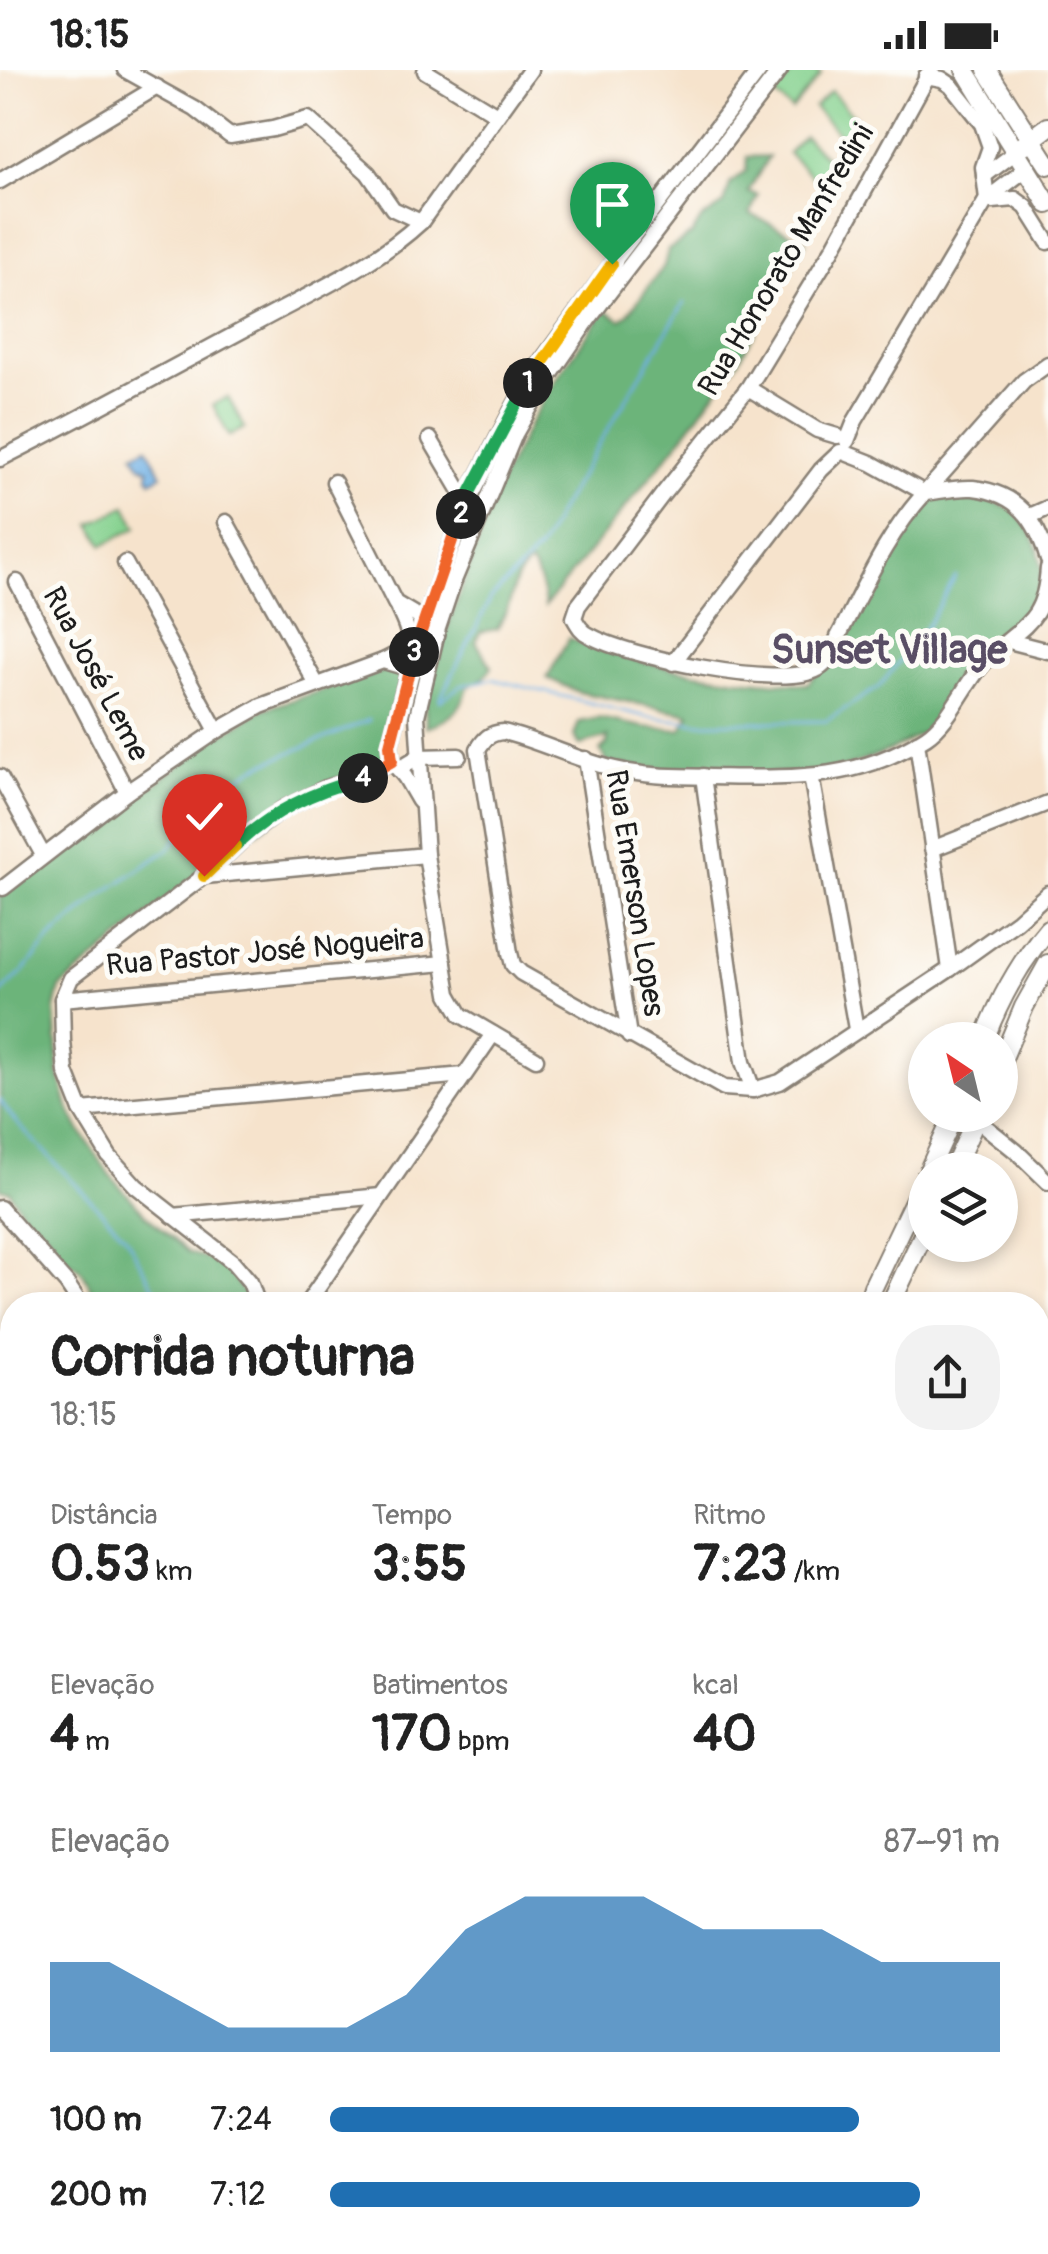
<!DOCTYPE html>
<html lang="pt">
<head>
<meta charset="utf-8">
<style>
  :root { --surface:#fff; --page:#f2f2f2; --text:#222; --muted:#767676; --accent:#1f6fb2 }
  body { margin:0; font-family:Pangolin,sans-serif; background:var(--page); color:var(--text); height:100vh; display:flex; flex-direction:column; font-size:38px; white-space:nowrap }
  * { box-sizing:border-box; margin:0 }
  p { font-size:32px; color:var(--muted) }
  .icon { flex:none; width:55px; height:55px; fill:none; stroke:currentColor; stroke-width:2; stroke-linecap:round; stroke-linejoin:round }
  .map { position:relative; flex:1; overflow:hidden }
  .panel { position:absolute; left:0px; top:1222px; width:1050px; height:962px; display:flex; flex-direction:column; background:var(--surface); border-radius:40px 40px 0 0; box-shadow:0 5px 15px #0003 }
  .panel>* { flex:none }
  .needle { width:65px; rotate:325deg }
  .controls { position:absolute; left:908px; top:952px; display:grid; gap:20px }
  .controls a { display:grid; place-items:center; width:110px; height:110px; border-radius:50%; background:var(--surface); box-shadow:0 5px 15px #0003; font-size:50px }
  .pin { position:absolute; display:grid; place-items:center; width:85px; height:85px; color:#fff; margin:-102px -42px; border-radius:50% 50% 50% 0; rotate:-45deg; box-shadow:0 0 10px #0007 }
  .pin .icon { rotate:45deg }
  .km { position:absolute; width:50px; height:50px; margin:-25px; border-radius:50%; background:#222; color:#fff; font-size:28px; line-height:50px; text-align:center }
  .round { display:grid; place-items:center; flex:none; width:105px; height:105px; border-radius:40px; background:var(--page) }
  .overview { display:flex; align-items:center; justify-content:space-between; height:170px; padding:0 50px }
  h1 { font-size:55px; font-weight:700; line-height:75px }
  .metrics { display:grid; grid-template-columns:repeat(3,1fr); gap:15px; height:170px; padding:10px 50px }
  .metrics div { display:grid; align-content:center }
  .metrics b { font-size:50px; font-weight:700 }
  .metrics small { font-size:28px; font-weight:400 }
  .metrics p { font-size:28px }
  .chart { height:280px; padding:20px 50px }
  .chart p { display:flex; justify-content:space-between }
  .chart svg { width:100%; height:180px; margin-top:10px; fill:var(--accent); opacity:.7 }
  ul { padding:0 50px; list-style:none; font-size:32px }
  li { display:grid; grid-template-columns:160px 120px 1fr; align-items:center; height:75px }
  li i { height:25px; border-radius:12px; background:var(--accent) }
  .status { display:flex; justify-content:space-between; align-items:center; height:70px; padding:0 50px; background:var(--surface); direction:ltr }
  .status svg { height:28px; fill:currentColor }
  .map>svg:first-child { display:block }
  .green { fill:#86d290; stroke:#517756; stroke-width:2.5 }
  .forest { fill:#6cb47a; stroke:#44684b; stroke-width:2.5 }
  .water { fill:#71b1e5; stroke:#466680; stroke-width:2.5 }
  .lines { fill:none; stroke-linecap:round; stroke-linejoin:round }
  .stream { stroke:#71b1e5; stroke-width:2.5 }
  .minor-casing { stroke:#898074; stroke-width:19 }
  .major-casing { stroke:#898074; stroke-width:22 }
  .minor { stroke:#fff; stroke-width:14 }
  .major { stroke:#fff; stroke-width:18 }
  .split-1-casing { stroke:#fff; stroke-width:20 }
  .split-2-casing { stroke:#fff; stroke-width:20 }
  .split-3-casing { stroke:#fff; stroke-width:20 }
  .split-4-casing { stroke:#fff; stroke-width:20 }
  .split-5-casing { stroke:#fff; stroke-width:20 }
  .split-6-casing { stroke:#fff; stroke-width:20 }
  .split-1 { stroke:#f5b400; stroke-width:12 }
  .split-2 { stroke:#22a559; stroke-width:12 }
  .split-3 { stroke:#f0652b; stroke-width:12 }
  .split-4 { stroke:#f0652b; stroke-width:12 }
  .split-5 { stroke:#22a559; stroke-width:12 }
  .split-6 { stroke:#f5b400; stroke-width:12 }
  .labels { text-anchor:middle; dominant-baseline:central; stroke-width:10; stroke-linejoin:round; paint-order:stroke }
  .street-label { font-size:30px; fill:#1c1c1c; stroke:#fdfcf7 }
  .district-label { font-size:40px; font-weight:bold; fill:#594e65; stroke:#fdfcf7 }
</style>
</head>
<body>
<div class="status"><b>18:15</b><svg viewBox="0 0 49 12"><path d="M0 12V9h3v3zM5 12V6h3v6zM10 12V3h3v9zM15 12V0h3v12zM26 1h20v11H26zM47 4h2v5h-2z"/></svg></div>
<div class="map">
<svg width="1048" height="2184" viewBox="0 0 1048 2184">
  <rect width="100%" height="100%" fill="#fdfcf7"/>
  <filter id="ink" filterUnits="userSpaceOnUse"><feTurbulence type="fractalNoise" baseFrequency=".01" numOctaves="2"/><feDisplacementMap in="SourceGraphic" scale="20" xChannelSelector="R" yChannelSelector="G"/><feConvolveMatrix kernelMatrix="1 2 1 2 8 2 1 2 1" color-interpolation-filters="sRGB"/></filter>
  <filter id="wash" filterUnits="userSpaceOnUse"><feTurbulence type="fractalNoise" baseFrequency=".0048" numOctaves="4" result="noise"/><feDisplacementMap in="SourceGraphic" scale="40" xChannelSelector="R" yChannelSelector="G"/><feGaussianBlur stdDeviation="2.25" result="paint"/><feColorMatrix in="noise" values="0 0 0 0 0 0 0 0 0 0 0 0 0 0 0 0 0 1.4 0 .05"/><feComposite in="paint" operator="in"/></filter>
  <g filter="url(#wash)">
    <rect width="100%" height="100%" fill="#f6e3cc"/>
    <!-- green -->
    <g class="green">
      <path d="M794,0H815L821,4L792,40L774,25Z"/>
      <path d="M831,21L861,54L844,70L814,37Z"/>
      <path d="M804,66L836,97L820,114L788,83Z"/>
      <path d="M228,327L245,358L229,366L213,335Z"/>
      <path d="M126,436L137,457L103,475L91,454Z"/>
    </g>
    <!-- forest -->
    <g class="forest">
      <path d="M769,86L748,122L758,125L750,144L806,171L738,292L674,378L545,536C543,521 540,506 530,494C514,506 514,516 509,534C506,542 501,551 498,559L480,562L476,572L492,597L484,608L468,617C462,640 449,651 426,657L425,634L449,553L502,407L531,351L564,297L605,240L621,250L628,244L664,196L668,180L692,164L701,149L724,134L730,114L746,101L747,87Z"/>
      <path d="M975,423L1013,440L1029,458L1038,478L1042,500L1039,520L1029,543L971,598L952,620L940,643L923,663L893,679L842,699L794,704L679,702L608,693L600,681L607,674L608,667L580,675L574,666L579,652L599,648L644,657L681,660L690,644L578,622L547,608L569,568C646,599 725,611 807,614L845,572L858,541L895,471L911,448L933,430Z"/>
      <path d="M389,599L401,600L404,608L386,666L383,693L326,713L199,803L60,918L55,940L59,1002L67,1034L78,1057L109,1104L147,1146L189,1183L214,1191L229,1203L246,1225L249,1235H103L96,1233C92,1222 86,1203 76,1196C61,1183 55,1199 53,1169L31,1150L25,1148C21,1137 13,1132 10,1121L0,1119V824L165,707L210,671L264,639Z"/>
      <path d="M929,2172L1025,2173V2184H878Z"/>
    </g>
    <!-- water -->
    <path class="water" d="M147,377L162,405L151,411L148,405L149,399L140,395L134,384Z"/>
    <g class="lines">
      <!-- stream -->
      <g class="stream">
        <path d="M440,629L491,528L541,477L561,437L684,233"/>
        <path d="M440,631L460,616L492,609L648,647L701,653L826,651L880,616L928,554L956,506"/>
        <path d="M0,924L23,902L52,867L101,825L168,780L210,726L256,697L369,650"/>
        <path d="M0,1030L14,1050L126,1167L156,1222V1235"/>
      </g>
    </g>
  </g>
  <g filter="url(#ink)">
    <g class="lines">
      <!-- minor casing -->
      <g class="minor-casing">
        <g id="minor">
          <path d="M125,0L195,39L230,66L273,59L308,49L368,103L393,139L421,152"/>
          <path d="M931,0L832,180L748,318L663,424L578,536L574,548C578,555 581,561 589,565C624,586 782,620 818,599C829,593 834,578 838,567C864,517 887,464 925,423C941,421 958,417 973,418C1018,423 1037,450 1048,490"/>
          <path d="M425,1L497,45"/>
          <path d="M926,6L942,9L951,15L982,54L990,77L983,97L987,129L993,131L1015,129L1026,137L1048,172"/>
          <path d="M984,106L1016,82"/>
          <path d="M0,111L157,17"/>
          <path d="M748,318L817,360L837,366"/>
          <path d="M430,369L466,430"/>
          <path d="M847,371L855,351L987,129L1026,99"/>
          <path d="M843,382L871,393L925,423L1024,311L1048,294"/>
          <path d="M0,389C87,345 172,298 258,252C313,222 375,195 421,152L530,0"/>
          <path d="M334,412L395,533L432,555"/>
          <path d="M1030,446L1048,438"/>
          <path d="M226,452L317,615"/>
          <path d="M125,493L217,661"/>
          <path d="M1048,498C1044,560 1015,556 982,595C963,617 950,651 926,667C857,712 789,708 711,707C680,706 650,707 620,700C580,692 543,672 503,662C490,663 485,668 478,679L510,883L513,895L521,903L724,1018L753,1020L780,1012L950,899L1017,851L1048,823"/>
          <path d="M17,512L127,722"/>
          <path d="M1009,571L1048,581"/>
          <path d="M383,591C419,574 410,565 396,534"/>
          <path d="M673,593L821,400L840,382"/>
          <path d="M917,672L950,899"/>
          <path d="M586,689L629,966"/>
          <path d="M398,699L418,687L459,686"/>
          <path d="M703,706L743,992L753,1020"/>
          <path d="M811,706L856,959"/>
          <path d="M0,707L43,785"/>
          <path d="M419,731L405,707L392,691L390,675L409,598L466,430L511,342L533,303L612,194L760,0"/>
          <path d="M932,779L1048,733"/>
          <path d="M205,806L426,785"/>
          <path d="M3,818L127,722L217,661L261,636L383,591L414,600"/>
          <path d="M62,929L444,893"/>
          <path d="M536,989L461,945L449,924L426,785L417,646L438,558L453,513L515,364L540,320L588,250L780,0"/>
          <path d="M81,1040L464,1005"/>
          <path d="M953,1047L976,1049L1017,1082L1048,1112"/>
          <path d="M0,1138L67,1214L81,1235"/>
          <path d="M173,1146L381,1126"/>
          <path d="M258,1235L250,1212L233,1192L136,1116L109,1086L81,1040L66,1002L63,971L62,929L71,908L204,806L245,767L283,739L326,718L367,707L392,691"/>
          <path d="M306,1235L493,964"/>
          <path d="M0,1352L3,1368L0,1433"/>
          <path d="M1038,1506L1048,1519"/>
          <path d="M0,1624L12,1623"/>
          <path d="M0,1725L12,1724"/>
          <path d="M0,1828H12"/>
          <path d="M1038,1847L1048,1846"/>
          <path d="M1038,1942L1048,1941"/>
          <path d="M0,2041H12"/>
          <path d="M1038,2131L1039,2130"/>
          <path d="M192,2172L194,2184"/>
          <path d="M511,2178L828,2172"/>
        </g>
      </g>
      <!-- major casing -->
      <g class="major-casing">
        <g id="major">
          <path d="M965,0L1048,134"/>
          <path d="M987,0L1048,95"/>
          <path d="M1024,75L1048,57"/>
          <path d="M984,970C1000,928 1019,893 1048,859"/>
          <path d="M1000,995L1024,937L1048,894"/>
          <path d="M929,1100L954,1045"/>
          <path d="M953,1100L978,1045"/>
          <path d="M867,1235L873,1217L925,1108"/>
          <path d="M890,1235L925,1161"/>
          <path d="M0,1850H12"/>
          <path d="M0,1873L12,1872"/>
          <path d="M1038,2078L1048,2095"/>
        </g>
      </g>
      <!-- minor -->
      <use href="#minor" class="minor"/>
      <!-- major -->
      <use href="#major" class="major"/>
    </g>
  </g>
  <g class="lines" filter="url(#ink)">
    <!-- split-1 casing -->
    <g class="split-1-casing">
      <path id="split-1" d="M528,313L612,194"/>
    </g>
    <!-- split-2 casing -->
    <g class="split-2-casing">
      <path id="split-2" d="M461,444L466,430L528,313"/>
    </g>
    <!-- split-3 casing -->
    <g class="split-3-casing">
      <path id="split-3" d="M414,582L461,444"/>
    </g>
    <!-- split-4 casing -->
    <g class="split-4-casing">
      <path id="split-4" d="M363,708L392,691L390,675L414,582"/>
    </g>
    <!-- split-5 casing -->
    <g class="split-5-casing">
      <path id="split-5" d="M235,776C272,741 314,721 363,708"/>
    </g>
    <!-- split-6 casing -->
    <g class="split-6-casing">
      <path id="split-6" d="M204,806L235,776"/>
    </g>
    <!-- split-1 -->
    <use href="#split-1" class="split-1"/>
    <!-- split-2 -->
    <use href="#split-2" class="split-2"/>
    <!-- split-3 -->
    <use href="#split-3" class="split-3"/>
    <!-- split-4 -->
    <use href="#split-4" class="split-4"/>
    <!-- split-5 -->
    <use href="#split-5" class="split-5"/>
    <!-- split-6 -->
    <use href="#split-6" class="split-6"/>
  </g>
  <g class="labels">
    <!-- street labels -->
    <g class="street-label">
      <text transform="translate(786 190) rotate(-59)">Rua Honorato Manfredini</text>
      <text transform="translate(96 604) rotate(62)">Rua José Leme</text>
      <text transform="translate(635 823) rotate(81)">Rua Emerson Lopes</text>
      <text transform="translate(265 882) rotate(-5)">Rua Pastor José Nogueira</text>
    </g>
    <!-- district labels -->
    <g class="district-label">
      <text x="889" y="580">Sunset Village</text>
    </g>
  </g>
</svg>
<div class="controls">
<a><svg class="needle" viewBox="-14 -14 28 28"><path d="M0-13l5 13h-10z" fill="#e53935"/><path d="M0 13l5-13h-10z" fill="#767676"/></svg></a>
<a><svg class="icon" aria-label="layers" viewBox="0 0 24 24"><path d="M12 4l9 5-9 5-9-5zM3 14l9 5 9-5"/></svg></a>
</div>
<div class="pin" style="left:612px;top:194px;background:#1e9e55"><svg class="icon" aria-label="arrive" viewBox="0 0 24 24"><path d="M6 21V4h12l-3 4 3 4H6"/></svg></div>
<div class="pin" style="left:204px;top:806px;background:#d93025"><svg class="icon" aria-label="check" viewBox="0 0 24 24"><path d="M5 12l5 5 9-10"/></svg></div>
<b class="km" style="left:528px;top:313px">1</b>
<b class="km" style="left:461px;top:444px">2</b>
<b class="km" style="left:414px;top:582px">3</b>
<b class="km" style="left:363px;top:708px">4</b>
<section class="panel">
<div class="overview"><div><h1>Corrida noturna</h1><p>18:15</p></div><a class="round"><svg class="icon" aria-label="share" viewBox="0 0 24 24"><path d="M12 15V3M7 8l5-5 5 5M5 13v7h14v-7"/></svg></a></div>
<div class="metrics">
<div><p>Distância</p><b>0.53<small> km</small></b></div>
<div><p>Tempo</p><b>3:55</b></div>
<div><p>Ritmo</p><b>7:23<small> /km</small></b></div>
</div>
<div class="metrics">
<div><p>Elevação</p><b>4<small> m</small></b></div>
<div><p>Batimentos</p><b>170<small> bpm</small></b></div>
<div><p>kcal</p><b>40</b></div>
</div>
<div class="chart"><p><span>Elevação</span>87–91 m</p>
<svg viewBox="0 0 160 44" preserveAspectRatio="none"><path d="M0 44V22L10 22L20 30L30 38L40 38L50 38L60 30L70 14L80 6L90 6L100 6L110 14L120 14L130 14L140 22L150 22L160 22V44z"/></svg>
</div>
<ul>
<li><b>100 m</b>7:24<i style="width:79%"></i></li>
<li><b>200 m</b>7:12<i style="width:88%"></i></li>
</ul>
</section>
</div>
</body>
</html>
